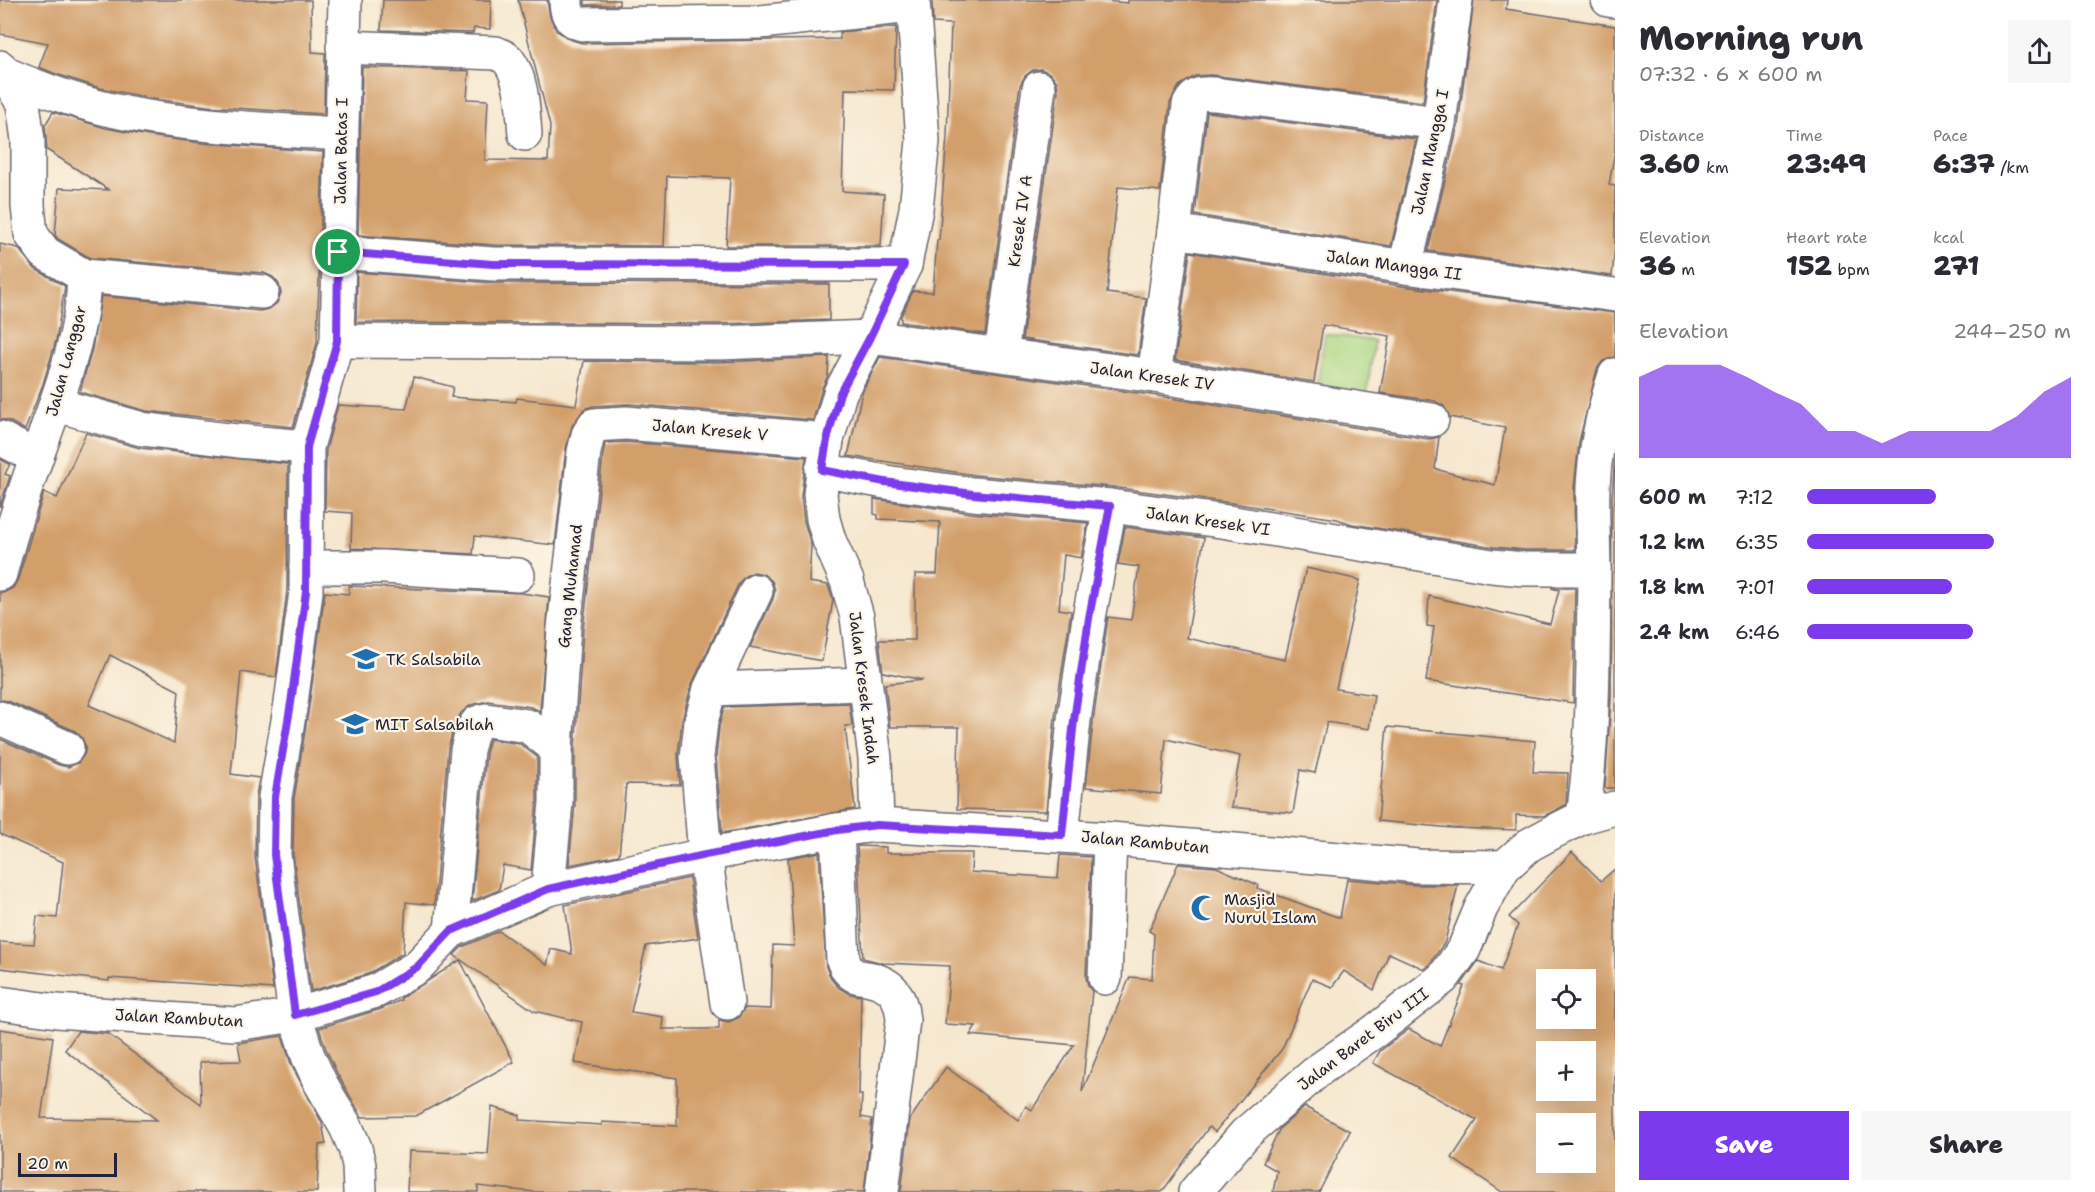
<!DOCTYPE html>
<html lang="en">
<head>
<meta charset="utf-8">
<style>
  :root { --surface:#fff; --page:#f7f7f7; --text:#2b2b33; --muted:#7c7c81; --accent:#7c3aed }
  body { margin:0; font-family:"Shantell Sans",sans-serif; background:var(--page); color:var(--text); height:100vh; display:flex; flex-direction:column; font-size:22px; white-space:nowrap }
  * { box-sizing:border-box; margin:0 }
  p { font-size:20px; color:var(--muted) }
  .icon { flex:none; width:33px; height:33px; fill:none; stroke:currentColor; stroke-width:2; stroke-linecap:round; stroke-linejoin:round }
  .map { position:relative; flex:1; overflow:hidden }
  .sheet { display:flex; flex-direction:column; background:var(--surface); width:480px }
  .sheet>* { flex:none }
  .controls { position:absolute; left:1536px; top:969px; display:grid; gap:12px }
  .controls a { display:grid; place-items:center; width:60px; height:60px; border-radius:0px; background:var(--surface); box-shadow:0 6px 24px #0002; font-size:30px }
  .scale { position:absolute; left:18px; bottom:15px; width:99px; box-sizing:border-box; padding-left:6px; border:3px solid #22223b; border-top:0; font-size:16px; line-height:21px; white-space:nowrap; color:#22223b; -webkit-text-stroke:4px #fcf5e5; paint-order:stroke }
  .pin { position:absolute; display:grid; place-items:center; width:51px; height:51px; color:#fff; margin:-26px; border:3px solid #fff; border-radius:50%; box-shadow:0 2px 6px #0007 }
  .round { display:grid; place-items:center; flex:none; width:63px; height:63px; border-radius:0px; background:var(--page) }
  .overview { display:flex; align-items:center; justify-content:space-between; height:102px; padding:0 24px }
  h1 { font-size:33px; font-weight:800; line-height:45px }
  .metrics { display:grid; grid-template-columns:repeat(3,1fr); gap:9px; height:102px; padding:6px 24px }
  .metrics div { display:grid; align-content:center }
  .metrics b { font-size:26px; font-weight:800 }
  .metrics small { font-size:16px; font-weight:400 }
  .metrics p { font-size:16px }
  .chart { height:168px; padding:12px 24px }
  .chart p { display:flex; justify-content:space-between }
  .chart svg { width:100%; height:108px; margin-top:6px; fill:var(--accent); opacity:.7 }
  .button { display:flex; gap:12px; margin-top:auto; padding:12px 24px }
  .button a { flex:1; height:69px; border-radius:0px; background:var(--accent); color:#fff; font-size:24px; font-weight:800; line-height:69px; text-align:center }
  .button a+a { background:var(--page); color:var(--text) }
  ul { padding:0 24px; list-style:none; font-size:20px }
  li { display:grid; grid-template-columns:96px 72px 1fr; align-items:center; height:45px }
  li i { height:15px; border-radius:8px; background:var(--accent) }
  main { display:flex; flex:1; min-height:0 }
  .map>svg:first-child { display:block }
  .green { fill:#abd783; stroke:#667c5f; stroke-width:1.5 }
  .building { fill:#d29f6a; fill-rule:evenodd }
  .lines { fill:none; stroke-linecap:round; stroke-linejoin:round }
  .minor-casing { stroke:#6c676f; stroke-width:36 }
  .minor { stroke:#fff; stroke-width:33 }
  .route-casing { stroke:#fff; stroke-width:12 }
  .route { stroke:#7c3aed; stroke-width:8 }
  .labels { text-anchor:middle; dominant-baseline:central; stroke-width:4.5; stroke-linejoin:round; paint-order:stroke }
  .street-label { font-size:16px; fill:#22223b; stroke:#fcf5e5 }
  .poi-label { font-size:16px; fill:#22223b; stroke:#fcf5e5; text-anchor:start }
</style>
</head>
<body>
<main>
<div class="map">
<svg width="1615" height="1192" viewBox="0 0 1615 1192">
  <rect width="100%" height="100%" fill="#fcf5e5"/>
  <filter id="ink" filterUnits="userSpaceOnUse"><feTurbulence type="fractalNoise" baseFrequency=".0167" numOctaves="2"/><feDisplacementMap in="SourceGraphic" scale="12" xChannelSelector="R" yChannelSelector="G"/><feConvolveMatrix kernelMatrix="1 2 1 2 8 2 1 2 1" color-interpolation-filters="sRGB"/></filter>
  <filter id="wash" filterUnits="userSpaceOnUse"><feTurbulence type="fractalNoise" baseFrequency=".008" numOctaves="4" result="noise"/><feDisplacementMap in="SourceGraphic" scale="24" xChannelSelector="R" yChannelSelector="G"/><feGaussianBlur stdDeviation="1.35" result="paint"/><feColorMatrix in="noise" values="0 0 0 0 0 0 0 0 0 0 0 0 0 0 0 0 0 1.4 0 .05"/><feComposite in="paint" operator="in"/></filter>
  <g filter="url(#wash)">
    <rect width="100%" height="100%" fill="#f6e7cf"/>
    <!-- green -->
    <path class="green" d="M1325,334L1374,341L1366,400L1316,393Z"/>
    <g id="blocks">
      <!-- building -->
      <g class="building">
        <path d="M0,0H311L312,52L325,53L324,114L207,106L154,99L100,88L56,74L39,67L48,43L0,34Z"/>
        <path d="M383,0H491L490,29L474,28L473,33L381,30Z"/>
        <path d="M518,0H547L550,17L556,30L569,39L582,43L840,39V32L896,27L894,90L845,89L842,191L884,194L881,246H726L730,178L667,176L664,246L494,245L358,235L362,67L469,71L467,99L488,100L485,160L548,161L550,126Z"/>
        <rect x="585" y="0" width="34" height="5"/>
        <path d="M932,0H1093L1128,3V0H1437L1423,102L1211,75L1195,76L1179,86L1170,103L1160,191L1118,187L1107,293L1146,298L1138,355L1022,339L1058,91L1057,82L1051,74L1041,69L1033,70L1025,76L1020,85L985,334L901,322V316L913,291L933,292L937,240H939L947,136L951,24L933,23Z"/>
        <path d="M1474,0H1507L1506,9L1615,26V150L1609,185L1615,186V246L1612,276L1428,251L1458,126Z"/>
        <path d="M53,112L105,128L149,136L203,143L323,152L317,343L293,427L146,411L80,392L92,349L101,296L260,311L269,309L277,303L281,293L279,284L273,277L264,273L90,258L58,239L55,235L59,188L109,190L47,150L45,125Z"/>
        <path d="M1207,112L1416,139L1391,246L1195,215Z"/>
        <path d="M0,244L18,248L35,269L65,286L56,340L43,384L25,430L9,421L0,419Z"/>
        <path d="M1190,252L1402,286L1615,313V357L1603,361L1597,369L1579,442L1574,487L1575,550H1525L1494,547L1352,524L1337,519L1231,503L1112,487L975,475L848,456L862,392L880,357L1151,395L1429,439L1439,437L1435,469L1495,485L1505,428L1450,417L1444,406L1435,401L1380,393L1390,336L1323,325L1314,382L1175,360Z"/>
        <path d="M357,272L493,283L829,284V320L720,324L356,322Z"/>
        <path d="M829,357L828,375L822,388L813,420L628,404L593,406L584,409L572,426L566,448L555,545L475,536L473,554L351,548L352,513L325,511L326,450L338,405L406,409L414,377L453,387L451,397L516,402L517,398L576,405L584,361L720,362Z"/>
        <path d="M86,433L140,448L288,464L287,591L276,677L241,672L231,774L259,778L256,796L255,857L273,989L109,978V981L0,968V942L34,944L37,916L57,918L63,862L0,834V739L59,765L68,767L78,763L84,755L86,747L82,738L75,731L8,701L0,700V592H5L13,588L18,579L44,492L57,498ZM110,655L179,691L174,743L89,705Z"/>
        <path d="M626,442L806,457L801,496L804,521L811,545L809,582L828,585L833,600L822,661L750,647L773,599L775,590L772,581L763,574L754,572L745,576L739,583L692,684L682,720L678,755L680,785L626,784L619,855L569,865L575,804V749L583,630L603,455L605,443Z"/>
        <path d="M1615,455V788H1605L1611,696L1612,498Z"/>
        <path d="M0,459L10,464L5,474L10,476L0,507Z"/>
        <path d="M874,499L971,513L1088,523L1081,558L1064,555L1059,609L1071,611L1055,717L1046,811L957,809L959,727H890L885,684L923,680L883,672L879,640H915V574H937L940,522L878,519V515L874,514Z"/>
        <path d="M1125,527L1204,538L1187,638L1285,660L1306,568L1360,580L1336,689L1374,695L1369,729L1327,722L1315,773L1300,770L1293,813L1231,807L1240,756L1166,739L1161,794L1086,787L1093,722L1108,617L1131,620L1139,567L1118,564Z"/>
        <path d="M349,586L521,593L549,597L540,711L531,707L488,701L471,705L461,713L455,724L448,748L434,905L406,902L403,953L368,974L311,991L293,854L294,799L309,706L325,592L349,594Z"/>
        <path d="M1551,588H1575L1573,703L1426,681L1434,627L1427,626L1429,596L1550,624L1559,590Z"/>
        <path d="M849,703L852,726H845L855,809L722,833L716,757L719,726L724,707Z"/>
        <path d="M1387,727L1535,741L1533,772L1568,773L1566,805L1544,816L1516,815V830L1452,828L1378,821Z"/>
        <path d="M490,739L520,744L537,757V801L531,870L503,865L499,890L472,901L486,753Z"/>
        <path d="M857,846L886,847V853H972L971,872L1058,878L1060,855L1091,857L1086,977L1088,986L1092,991L1082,1092L1130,977L1152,979L1154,934L1149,931L1178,864L1216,867L1258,885L1257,888L1340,918L1347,879L1416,885H1458L1445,942L1429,965L1424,969L1389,953L1374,990L1344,971L1332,987L1312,979L1282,1049L1215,1132L1209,1127L1162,1192H901L910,1119L946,1067L1018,1120L1026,1106L1032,1110L1074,1045L970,1035L976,1026L945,1024L950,966L883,963L863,958Z"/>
        <path d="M819,852L826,967L832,980L839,988L850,994L861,996L859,1095H862L861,1117L872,1119L864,1192H534L478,1186V1192H407L409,1151L488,1154L492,1107L520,1115L519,1120L602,1125V1122L677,1126V1078L575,1063L582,1022L534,1011L454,955L462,947L499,931L547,965L551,949L572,954L565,905L689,878L698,938L646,946L631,1012L663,1017L662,1029H719V1020L729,1022L738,1018L745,1008L771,1009L773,945L794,946L788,858Z"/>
        <path d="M1572,852L1601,881L1615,869V1192H1502L1452,1158L1477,1120L1373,1063L1380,1051L1409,1029L1440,1046L1464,986L1461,985L1478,961L1501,970L1518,925L1509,917ZM1546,980H1586V1018H1546ZM1546,1052H1586V1090H1546ZM1546,1124H1586V1162H1546Z"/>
        <path d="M460,960L514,1062L416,1116L362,1117L337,1073L326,1049L319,1028L381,1009L401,1000V998Z"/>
        <path d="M0,1029L53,1037L41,1118L157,1120L65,1050L78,1031L108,1034L201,1104L200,1062L241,1061L238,1043L282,1036L291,1064L322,1123L326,1144L319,1145L317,1192H0Z"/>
        <path d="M1305,1107L1350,1131L1319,1192H1273L1277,1171L1263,1163L1280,1128Z"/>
      </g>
    </g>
  </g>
  <g filter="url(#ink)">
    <use href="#blocks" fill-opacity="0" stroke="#6c676f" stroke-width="1.5"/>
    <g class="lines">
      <!-- minor casing -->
      <g class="minor-casing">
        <g id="minor">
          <path d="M345,0L337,341L307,447L306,592L291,703L275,797L274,855L295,1015L308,1056L320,1082L346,1127L355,1148L359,1165L360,1192"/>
          <path d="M566,0C566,13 569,21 582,24L760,22L912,6"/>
          <path d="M1608,0L1615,1"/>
          <path d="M343,47L496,53C500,55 506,57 508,60C523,78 523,113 525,134"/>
          <path d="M0,67L23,103L28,140V206L31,234L45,253L84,276C83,337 57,399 37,456C23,495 10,535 0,574"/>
          <path d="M6,74C43,90 85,105 125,113C194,127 270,129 341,134"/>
          <path d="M1174,231L1405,267L1615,295"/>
          <path d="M338,252L493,264L905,265"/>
          <path d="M1405,267L1439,123L1456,0"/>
          <path d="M84,276L262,292"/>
          <path d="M337,341L720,343L870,337L1154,376L1432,420"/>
          <path d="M1001,354L1039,88"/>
          <path d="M1154,376L1174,231L1189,105C1195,93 1202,93 1214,94L1439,123"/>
          <path d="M57,405L142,429L238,441L307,447"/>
          <path d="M0,438L36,457"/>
          <path d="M822,470L885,482L973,494L1110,506L1228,522L1492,566L1524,569H1594"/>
          <path d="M306,567H383L518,575"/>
          <path d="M710,689L865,684"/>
          <path d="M0,718L67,748"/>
          <path d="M556,748L564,628L584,452L588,435L594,425L626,423L827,440"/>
          <path d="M1583,817C1594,737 1593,655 1594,574C1594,545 1592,516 1593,487C1595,449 1603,411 1615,375"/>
          <path d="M877,825L875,758L857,617L847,581L829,540L823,519L820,494L827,440L840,393L870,337L905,265L910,239L916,209L923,141L913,0"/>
          <path d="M837,830L843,960C845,964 846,969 850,972C855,977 860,977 867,978C892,983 901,995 903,1020L882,1192"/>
          <path d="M1062,835L1074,720L1089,618L1110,506"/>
          <path d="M451,931L467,750L473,729L477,723L486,720L528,726L556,748V802L548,889"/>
          <path d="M1105,978L1110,839"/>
          <path d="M0,1003L57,1011L235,1024L295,1015L376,991L417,967L451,931L548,889L705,855L837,830L877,825L1110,839L1418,866L1504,867"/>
          <path d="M727,1003L705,855L697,757L701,722L710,689L756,591"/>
          <path d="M1195,1192L1245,1134L1320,1069L1375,1031L1443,978L1464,949L1481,908L1504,867L1529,845L1553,832L1583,817L1615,808"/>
        </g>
      </g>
      <!-- minor -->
      <use href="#minor" class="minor"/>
    </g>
  </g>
  <g class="lines" filter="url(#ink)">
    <!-- route casing -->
    <g class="route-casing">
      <path id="route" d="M338,252L493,264L904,265L870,337L840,393L827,440L822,470L885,482L973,494L1110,506L1089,618L1074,720L1062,835L877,825L837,830L705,855L548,889L451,931L417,967L376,992L295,1015L274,855L275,797L291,703L306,592L307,447L337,341Z"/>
    </g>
    <!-- route -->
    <use href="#route" class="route"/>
  </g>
  <!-- icons -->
  <defs>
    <g id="school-bare" transform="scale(2.07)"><path d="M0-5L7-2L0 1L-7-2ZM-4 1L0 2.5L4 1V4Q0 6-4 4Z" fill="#1f6fb2" stroke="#fcf5e5" stroke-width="2.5" paint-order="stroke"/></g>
    <g id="mosque-bare" transform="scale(2.07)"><path d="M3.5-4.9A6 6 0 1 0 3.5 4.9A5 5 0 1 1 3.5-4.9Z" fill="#1f6fb2" stroke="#fcf5e5" stroke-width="2.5" paint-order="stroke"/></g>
  </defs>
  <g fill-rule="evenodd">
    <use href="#school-bare" x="366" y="659"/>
    <use href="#school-bare" x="355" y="724"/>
    <use href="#mosque-bare" x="1204" y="908"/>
  </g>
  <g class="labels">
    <!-- street labels -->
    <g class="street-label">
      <text transform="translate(341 151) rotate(-89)">Jalan Batas I</text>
      <text transform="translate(1430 152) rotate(-78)">Jalan Mangga I</text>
      <text transform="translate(1020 221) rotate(-82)">Kresek IV A</text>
      <text transform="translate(1394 265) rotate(8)">Jalan Mangga II</text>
      <text transform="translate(66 361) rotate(-75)">Jalan Langgar</text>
      <text transform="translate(1152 376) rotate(8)">Jalan Kresek IV</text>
      <text transform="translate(710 430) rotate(5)">Jalan Kresek V</text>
      <text transform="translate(1208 521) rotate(8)">Jalan Kresek VI</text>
      <text transform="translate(570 586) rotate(-84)">Gang Muhamad</text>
      <text transform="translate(864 688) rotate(83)">Jalan Kresek Indah</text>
      <text transform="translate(1145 842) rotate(5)">Jalan Rambutan</text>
      <text transform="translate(179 1018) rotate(3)">Jalan Rambutan</text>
      <text transform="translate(1363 1039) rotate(-37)">Jalan Baret Biru III</text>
    </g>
    <!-- poi labels -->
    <g class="poi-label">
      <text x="386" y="659">TK Salsabila</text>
      <text x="375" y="724">MIT Salsabilah</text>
      <text x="1224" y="899">Masjid<tspan x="1224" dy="18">Nurul Islam</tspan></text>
    </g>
  </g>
</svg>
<div class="controls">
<a><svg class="icon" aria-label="locate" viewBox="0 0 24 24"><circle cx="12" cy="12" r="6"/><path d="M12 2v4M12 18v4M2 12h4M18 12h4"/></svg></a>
<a>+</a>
<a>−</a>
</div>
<div class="scale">20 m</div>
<div class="pin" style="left:338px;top:252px;background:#1e9e55"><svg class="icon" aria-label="arrive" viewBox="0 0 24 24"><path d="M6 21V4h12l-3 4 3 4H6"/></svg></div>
</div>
<section class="sheet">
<div class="overview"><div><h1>Morning run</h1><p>07:32 · 6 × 600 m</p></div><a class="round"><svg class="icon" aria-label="share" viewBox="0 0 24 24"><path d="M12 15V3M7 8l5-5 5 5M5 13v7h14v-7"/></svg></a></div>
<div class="metrics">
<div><p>Distance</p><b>3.60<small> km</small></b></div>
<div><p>Time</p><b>23:49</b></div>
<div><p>Pace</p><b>6:37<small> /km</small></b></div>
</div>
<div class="metrics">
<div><p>Elevation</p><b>36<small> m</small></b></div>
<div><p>Heart rate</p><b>152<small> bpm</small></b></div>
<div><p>kcal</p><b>271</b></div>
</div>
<div class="chart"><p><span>Elevation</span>244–250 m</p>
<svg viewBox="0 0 160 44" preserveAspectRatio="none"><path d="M0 44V11L10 6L20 6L30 6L40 11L50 17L60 22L70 33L80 33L90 38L100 33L110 33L120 33L130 33L140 27L150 17L160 11V44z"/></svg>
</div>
<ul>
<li><b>600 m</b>7:12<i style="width:49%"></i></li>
<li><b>1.2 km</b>6:35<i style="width:71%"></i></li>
<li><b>1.8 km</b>7:01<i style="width:55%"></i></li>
<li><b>2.4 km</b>6:46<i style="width:63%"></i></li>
</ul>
<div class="button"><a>Save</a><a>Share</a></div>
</section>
</main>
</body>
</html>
